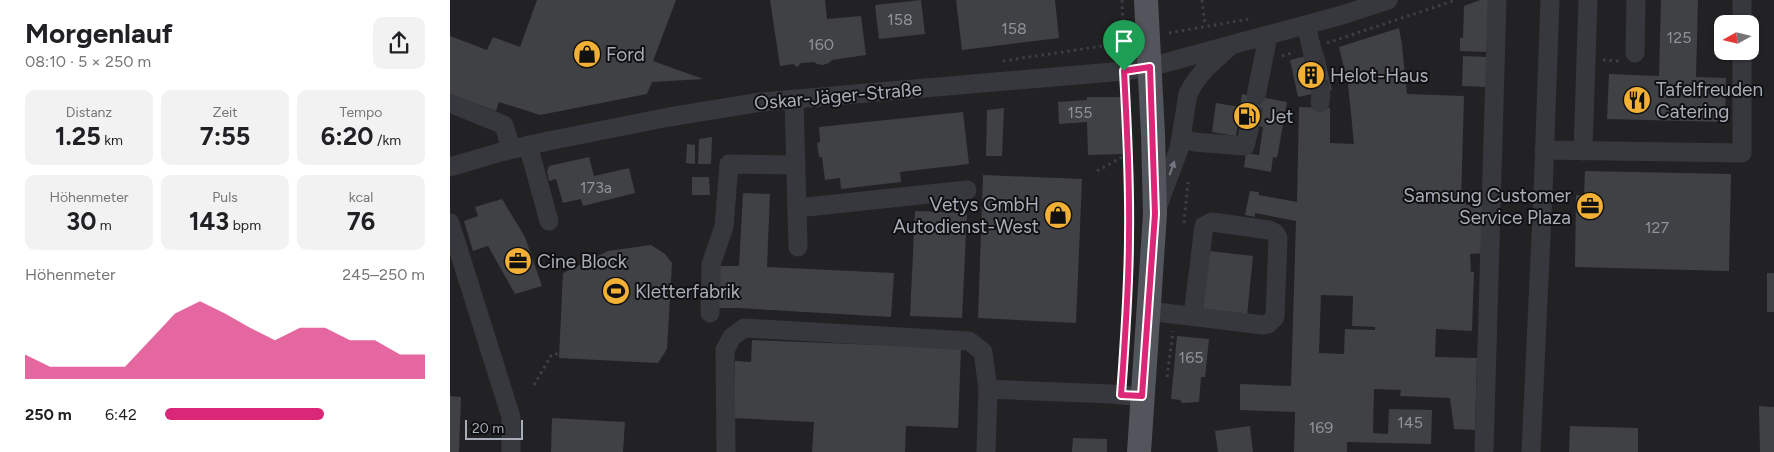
<!DOCTYPE html>
<html lang="de">
<head>
<meta charset="utf-8">
<style>
  :root { --surface:#fff; --page:#f2f2f2; --text:#202124; --muted:#757577; --accent:#db2777 }
  body { margin:0; font-family:Figtree,sans-serif; background:var(--page); color:var(--text); height:100vh; display:flex; flex-direction:column; font-size:19px; white-space:nowrap }
  * { box-sizing:border-box; margin:0 }
  p { font-size:16px; color:var(--muted) }
  .icon { flex:none; width:28px; height:28px; fill:none; stroke:currentColor; stroke-width:2; stroke-linecap:round; stroke-linejoin:round }
  .map { position:relative; flex:1; overflow:hidden }
  .drawer { display:flex; flex-direction:column; background:var(--surface); width:450px }
  .drawer>* { flex:none }
  .needle { width:32px; rotate:262deg }
  .fabs { position:absolute; left:1264px; top:15px; display:grid; gap:10px }
  .fabs a { display:grid; place-items:center; width:45px; height:45px; border-radius:10px; background:var(--surface); box-shadow:0 1px 4px #0004; font-size:25px }
  .scale { position:absolute; left:15px; bottom:12px; width:58px; box-sizing:border-box; padding-left:5px; border:2px solid #a8adb8; border-top:0; font-size:14px; line-height:18px; white-space:nowrap; color:#a8adb8; -webkit-text-stroke:4px #111113; paint-order:stroke }
  .pin { position:absolute; display:grid; place-items:center; width:42px; height:42px; color:#fff; margin:-51px -21px; border-radius:50% 50% 50% 0; rotate:-45deg; box-shadow:0 0 5px #0007 }
  .pin .icon { rotate:45deg }
  .round { display:grid; place-items:center; flex:none; width:52px; height:52px; border-radius:10px; background:var(--page) }
  .headline { display:flex; align-items:center; justify-content:space-between; height:85px; padding:0 25px }
  h1 { font-size:28px; font-weight:700; line-height:38px }
  .metrics { display:grid; grid-template-columns:repeat(3,1fr); gap:8px; height:85px; padding:5px 25px }
  .metrics div { display:grid; align-content:center; border-radius:10px; background:var(--page); text-align:center }
  .metrics b { font-size:25px; font-weight:700 }
  .metrics small { font-size:14px; font-weight:400 }
  .metrics p { font-size:14px }
  .chart { height:140px; padding:10px 25px }
  .chart p { display:flex; justify-content:space-between }
  .chart svg { width:100%; height:90px; margin-top:5px; fill:var(--accent); opacity:.7 }
  ul { padding:0 25px; list-style:none; font-size:16px }
  li { display:grid; grid-template-columns:80px 60px 1fr; align-items:center; height:38px }
  li i { height:12px; border-radius:6px; background:var(--accent) }
  main { display:flex; flex:1; min-height:0 }
  .map>svg:first-child { display:block }
  .built { fill:#222225; fill-rule:evenodd }
  .building { fill:#404145; fill-rule:evenodd }
  .lines { fill:none; stroke-linecap:round; stroke-linejoin:round }
  .minor-tunnel { stroke:#333438; stroke-width:19; stroke-dasharray:19 9; stroke-linecap:butt }
  .path { stroke:#3d3f44; stroke-width:3; stroke-dasharray:2.5 4; stroke-linecap:butt }
  .minor { stroke:#37383d; stroke-width:19 }
  .major { stroke:#53555c; stroke-width:24 }
  .oneway { fill:#757881 }
  .route-casing { stroke:#fff; stroke-width:10 }
  .route { stroke:#db2777; stroke-width:6 }
  .labels { text-anchor:middle; dominant-baseline:central; stroke-width:4; stroke-linejoin:round; paint-order:stroke }
  .number-label { font-size:16px; fill:#8e929b }
  .poi-label { font-size:19px; fill:#a8adb8; stroke:#111113; text-anchor:start }
  .street-label { font-size:19px; fill:#a8adb8; stroke:#111113 }
</style>
</head>
<body>
<main>
<section class="drawer">
<div class="headline"><div><h1>Morgenlauf</h1><p>08:10 · 5 × 250 m</p></div><a class="round"><svg class="icon" aria-label="share" viewBox="0 0 24 24"><path d="M12 15V3M7 8l5-5 5 5M5 13v7h14v-7"/></svg></a></div>
<div class="metrics">
<div><p>Distanz</p><b>1.25<small> km</small></b></div>
<div><p>Zeit</p><b>7:55</b></div>
<div><p>Tempo</p><b>6:20<small> /km</small></b></div>
</div>
<div class="metrics">
<div><p>Höhenmeter</p><b>30<small> m</small></b></div>
<div><p>Puls</p><b>143<small> bpm</small></b></div>
<div><p>kcal</p><b>76</b></div>
</div>
<div class="chart"><p><span>Höhenmeter</span>245–250 m</p>
<svg viewBox="0 0 160 44" preserveAspectRatio="none"><path d="M0 44V32L10 38L20 38L30 38L40 38L50 25L60 12L70 6L80 12L90 19L100 25L110 19L120 19L130 25L140 25L150 32L160 32V44z"/></svg>
</div>
<ul>
<li><b>250 m</b>6:42<i style="width:61%"></i></li>
</ul>
</section>
<div class="map">
<svg width="1324" height="452" viewBox="0 0 1324 452">
  <rect width="100%" height="100%" fill="#161618"/>
  <!-- built -->
  <path class="built" d="M0,0H1324V452H0ZM1272,24H1300V51H1272Z"/>
  <!-- building -->
  <g class="building">
    <path d="M87,0H226L203,61L253,79L202,82L197,94L90,115L49,102L46,111L0,94V36L37,50L43,37L70,47Z"/>
    <path d="M320,0H375L377,19L411,16L416,55L382,60L379,63L373,65L367,64L364,62L351,63L347,67L343,64L330,66Z"/>
    <path d="M471,0L475,34L429,39L425,5Z"/>
    <path d="M506,0H605L609,38L512,50Z"/>
    <path d="M1030,0H1039L1037,52L1010,51V38H1013L1014,6Z"/>
    <path d="M1211,0H1248L1246,77L1276,78L1275,122L1157,119L1159,74L1209,76Z"/>
    <path d="M949,28L952,45L957,94L1014,96L1011,202H1016V205H1033L1037,253L1020,254L1021,272H1024L1022,331L986,329L985,357L1027,358L1025,430L1004,429L1000,398L950,396L951,390L924,389L923,433L938,434L939,409L982,410L981,444L897,442V452H844L845,412L790,410V384L841,386L846,221L805,213V217L795,215L800,191L809,192V195L847,202L849,107L880,108V143L904,144L898,84L889,47ZM871,295L903,296L902,326L925,327V330L895,329L894,354L869,353Z"/>
    <path d="M873,52L882,90L848,97L840,60Z"/>
    <path d="M1013,56L1037,57L1036,87L1012,86Z"/>
    <path d="M792,94L837,102L827,158L823,157L821,172L794,167L796,153L809,155L813,127L788,123L786,136L762,132L766,103L790,107Z"/>
    <path d="M637,97H671L672,154L638,155L637,122L609,124L608,102L637,100Z"/>
    <path d="M554,108L552,156H536L537,110Z"/>
    <path d="M513,112L519,164L450,172L451,182L391,189L390,178L375,180L372,157H369L367,143L370,142L369,127Z"/>
    <path d="M262,137L261,164H248L249,139Z"/>
    <path d="M237,144L245,145V164L236,163Z"/>
    <path d="M139,157L144,176L179,168L185,193L133,206L131,199L113,203L106,179L99,181L97,171L99,166Z"/>
    <path d="M1135,171L1281,174L1279,271L1125,267L1126,195H1134Z"/>
    <path d="M533,175L632,179L626,323L528,318Z"/>
    <path d="M242,177H259L260,195H242Z"/>
    <path d="M293,193L320,194L317,267L444,273L441,317L288,308H260L262,266H289Z"/>
    <path d="M52,199L75,237L92,286L65,294L38,246L23,251L14,221L28,216L25,207Z"/>
    <path d="M465,211L517,213L512,318L460,316Z"/>
    <path d="M201,245L215,254L222,263L217,349L208,363L109,358L113,273L158,251Z"/>
    <path d="M759,251L803,256L797,316L753,311Z"/>
    <rect x="1317" y="273" width="7" height="39"/>
    <path d="M727,336L759,339L755,377H751L749,402L732,403L730,400L721,399Z"/>
    <path d="M302,340L511,348L508,428L456,426L455,452H362L364,422L283,418L285,361L301,362Z"/>
    <path d="M0,396L11,397L9,452H0Z"/>
    <path d="M1309,406L1324,407V452H1310Z"/>
    <path d="M102,418L175,422L173,452H101Z"/>
    <path d="M800,426L803,452H768L765,431Z"/>
    <path d="M1120,426L1188,428V452H1119Z"/>
    <path d="M623,438L657,439V452H622Z"/>
  </g>
  <g class="lines">
    <!-- minor-tunnel -->
    <g class="minor-tunnel">
      <path d="M863,54L871,93"/>
      <path d="M800,125L806,96"/>
    </g>
    <!-- path -->
    <g class="path">
      <path d="M672,0L674,52"/>
      <path d="M752,0L755,26"/>
      <path d="M719,33L799,19"/>
      <path d="M877,43L1006,0"/>
      <path d="M832,56L845,52"/>
      <path d="M1153,60L1169,61"/>
      <path d="M553,61L659,45L674,36L678,35"/>
      <path d="M675,88L678,162L679,262"/>
      <path d="M647,171L678,154"/>
      <path d="M734,223L738,182"/>
      <path d="M717,377L723,331"/>
      <path d="M84,385L102,354H109"/>
    </g>
    <!-- minor -->
    <g class="minor">
      <path d="M1292,24V0"/>
      <path d="M856,25L863,54"/>
      <path d="M1185,53L1186,0"/>
      <path d="M806,96L818,36"/>
      <path d="M344,99L348,247"/>
      <path d="M0,103L54,125L61,149"/>
      <path d="M870,103L871,93"/>
      <path d="M731,138L744,142L795,146L800,125"/>
      <path d="M78,145L99,221"/>
      <path d="M1094,150L1292,153V51"/>
      <path d="M1133,151L1138,0"/>
      <path d="M0,167L51,152L98,141L219,117L311,102L674,71L700,67L892,15L938,0"/>
      <path d="M347,208L517,190"/>
      <path d="M707,208L729,149L738,94L744,83L755,69L778,48"/>
      <path d="M0,223L61,417V452"/>
      <path d="M698,311L813,325L818,324L825,317L828,238L825,233L819,230L762,222L754,226L743,316"/>
      <path d="M260,313L261,264L274,227L279,164L346,165"/>
      <path d="M538,389L660,394L693,397"/>
      <path d="M276,452L275,350L282,337L294,328L519,341L533,352L538,389L536,452"/>
      <path d="M1034,452L1047,0"/>
      <path d="M1081,452L1093,193L1100,0"/>
    </g>
    <!-- major -->
    <path class="major" d="M689,452L705,214L703,134L696,0"/>
  </g>
  <!-- one-way arrows -->
  <defs><path id="oneway-solid" d="M-6-.8H1V-3.2L6.5 0L1 3.2V.8H-6Z" transform="scale(1.25)"/></defs>
  <use class="oneway" href="#oneway-solid" transform="translate(722 168) rotate(-70)"/>
  <g class="lines">
    <!-- route casing -->
    <g class="route-casing">
      <path id="route" d="M700,67L705,214L692,396L671,395C675,341 679,289 679,235C680,180 677,126 674,71Z"/>
    </g>
    <!-- route -->
    <use href="#route" class="route"/>
  </g>
  <!-- icons -->
  <defs>
    <g id="shop-disc" transform="scale(1.4375)"><circle r="9.5" fill="#f2b134" stroke="#111113"/><path d="M-5-2.5h2.3a2.7 3.5 0 0 1 5.4 0H5L5.5 6h-11ZM-1.5-2.5h3a1.5 2.3 0 0 0-3 0Z" fill="#111"/></g>
    <g id="building-disc" transform="scale(1.4375)"><circle r="9.5" fill="#f2b134" stroke="#111113"/><path d="M-4-6H4V6H1V3H-1V6H-4ZM-2.5-4.3h1.7v1.8h-1.7ZM.8-4.3h1.7v1.8H.8ZM-2.5-1h1.7V.8h-1.7ZM.8-1h1.7V.8H.8Z" fill="#111"/></g>
    <g id="restaurant-disc" transform="scale(1.4375)"><circle r="9.5" fill="#f2b134" stroke="#111113"/><path d="M-5-6h1v4h1v-4h1v4h1v-4h1v5L-1.5 .5V6h-2V.5L-5-1ZM5-6V6H3V1.5H1.5Q1.5-4 5-6Z" fill="#111"/></g>
    <g id="fuel-disc" transform="scale(1.4375)"><circle r="9.5" fill="#f2b134" stroke="#111113"/><path d="M-5.5-6h7V0h2V4h1.3V-2.5L3-4.5l.8-.8L6-3V5H2.5V1h-1V6h-7ZM-4.2-4.7v3.2H.2V-4.7Z" fill="#111"/></g>
    <g id="office-disc" transform="scale(1.4375)"><circle r="9.5" fill="#f2b134" stroke="#111113"/><path d="M-6-3h4V-5.5h4V-3h4V5H-6ZM-1-4.5V-3h2v-1.5ZM-6 0V1H6V0Z" fill="#111"/></g>
    <g id="stadium-disc" transform="scale(1.4375)"><circle r="9.5" fill="#f2b134" stroke="#111113"/><path d="M0-5a6.5 5 0 1 0 0 10a6.5 5 0 1 0 0-10ZM-3.5-1.8h7v3.6h-7Z" fill="#111"/></g>
  </defs>
  <g fill-rule="evenodd">
    <use href="#shop-disc" x="137" y="54"/>
    <use href="#building-disc" x="861" y="75"/>
    <use href="#restaurant-disc" x="1187" y="100"/>
    <use href="#fuel-disc" x="797" y="116"/>
    <use href="#office-disc" x="1140" y="206"/>
    <use href="#shop-disc" x="608" y="215"/>
    <use href="#office-disc" x="68" y="261"/>
    <use href="#stadium-disc" x="166" y="291"/>
  </g>
  <g class="labels">
    <!-- number labels -->
    <g class="number-label">
      <text x="450" y="19">158</text>
      <text x="564" y="28">158</text>
      <text x="1229" y="37">125</text>
      <text x="371" y="44">160</text>
      <text x="630" y="112">155</text>
      <text x="146" y="187">173a</text>
      <text x="1207" y="227">127</text>
      <text x="741" y="357">165</text>
      <text x="960" y="422">145</text>
      <text x="871" y="427">169</text>
    </g>
    <!-- poi labels -->
    <g class="poi-label">
      <text x="156" y="54">Ford</text>
      <text x="880" y="75">Helot-Haus</text>
      <text x="1206" y="89">Tafelfreuden<tspan x="1206" dy="22">Catering</tspan></text>
      <text x="816" y="116">Jet</text>
      <text x="1121" y="195" text-anchor="end">Samsung Customer<tspan x="1121" dy="22">Service Plaza</tspan></text>
      <text x="589" y="204" text-anchor="end">Vetys GmbH<tspan x="589" dy="22">Autodienst-West</tspan></text>
      <text x="87" y="261">Cine Block</text>
      <text x="185" y="291">Kletterfabrik</text>
    </g>
    <!-- street labels -->
    <g class="street-label">
      <text transform="translate(388 96) rotate(-5)">Oskar-Jäger-Straße</text>
    </g>
  </g>
</svg>
<div class="fabs">
<a><svg class="needle" viewBox="-14 -14 28 28"><path d="M0-13l5 13h-10z" fill="#e53935"/><path d="M0 13l5-13h-10z" fill="#757577"/></svg></a>
</div>
<div class="scale">20 m</div>
<div class="pin" style="left:674px;top:71px;background:#1e9e55"><svg class="icon" aria-label="arrive" viewBox="0 0 24 24"><path d="M6 21V4h12l-3 4 3 4H6"/></svg></div>
</div>
</main>
</body>
</html>
